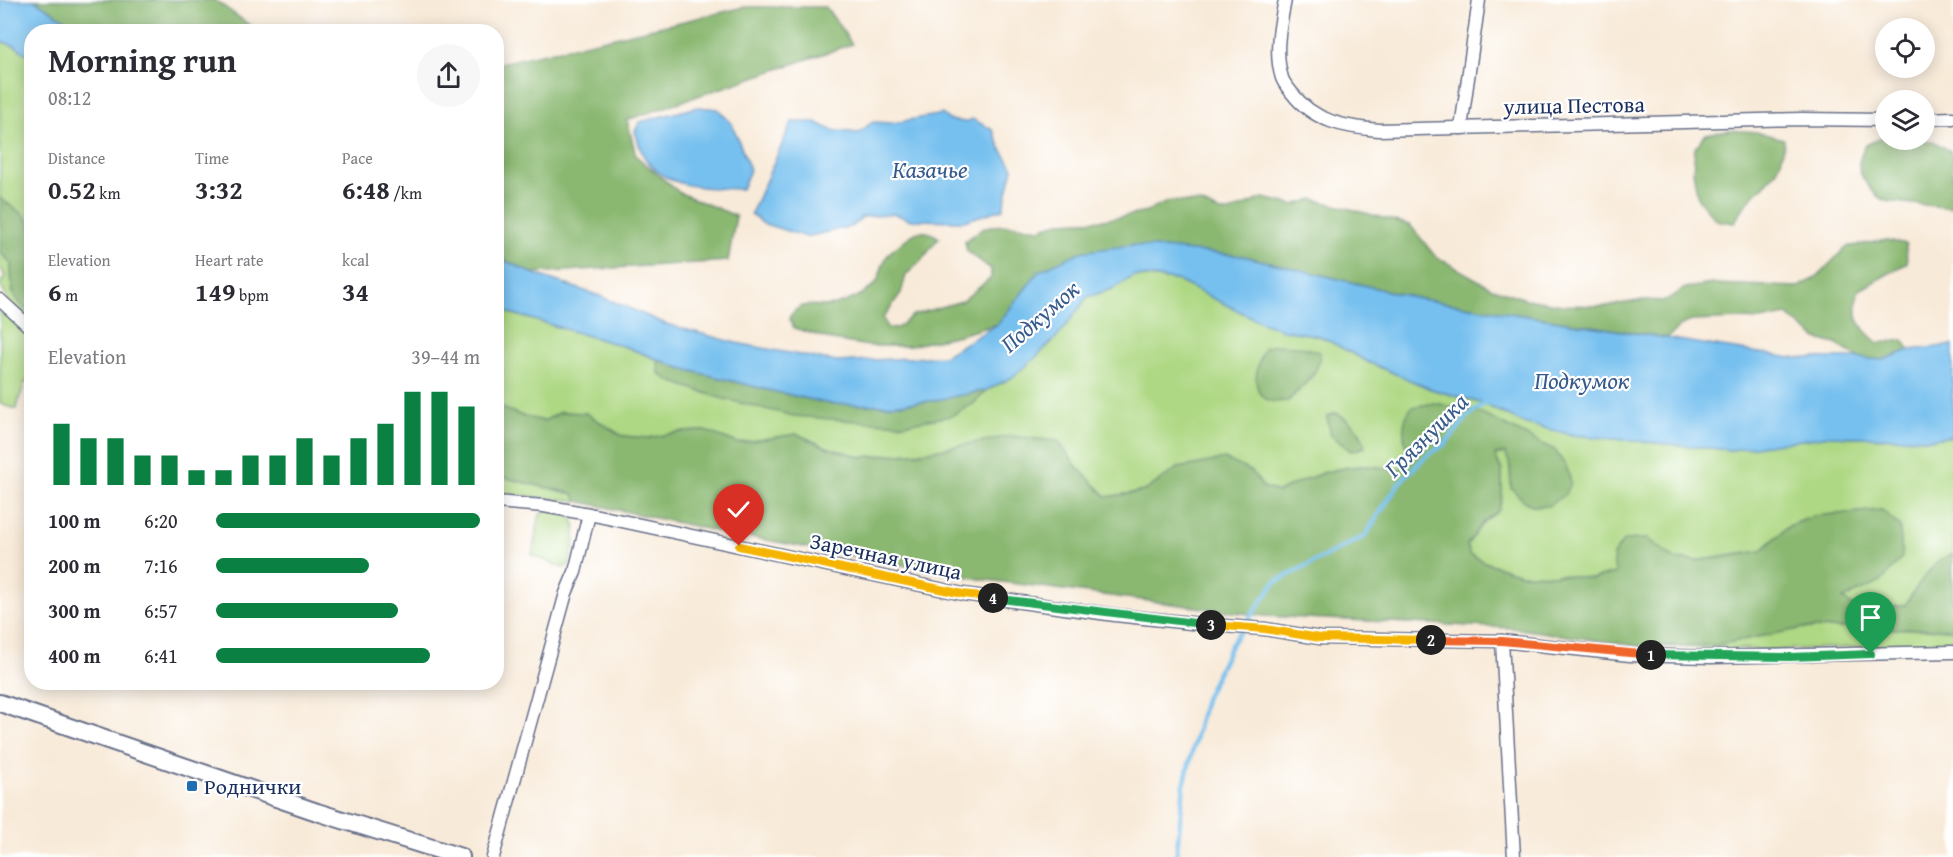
<!DOCTYPE html>
<html lang="en">
<head>
<meta charset="utf-8">
<style>
  :root { --surface:#fff; --page:#f7f7f7; --text:#2b2b33; --muted:#7c7c81; --accent:#0b8043 }
  body { margin:0; font-family:"Gentium Book Plus",serif; background:var(--page); color:var(--text); height:100vh; display:flex; flex-direction:column; font-size:22px; white-space:nowrap }
  * { box-sizing:border-box; margin:0 }
  p { font-size:20px; color:var(--muted) }
  .icon { flex:none; width:33px; height:33px; fill:none; stroke:currentColor; stroke-width:2; stroke-linecap:round; stroke-linejoin:round }
  .map { position:relative; flex:1; overflow:hidden }
  .panel { position:absolute; left:24px; top:24px; width:480px; height:666px; display:flex; flex-direction:column; background:var(--surface); border-radius:24px; box-shadow:0 3px 15px #0003 }
  .panel>* { flex:none }
  .controls { position:absolute; left:1875px; top:18px; display:grid; gap:12px }
  .controls a { display:grid; place-items:center; width:60px; height:60px; border-radius:50%; background:var(--surface); box-shadow:0 3px 15px #0003; font-size:30px }
  .pin { position:absolute; display:grid; place-items:center; width:51px; height:51px; color:#fff; margin:-62px -26px; border-radius:50% 50% 50% 0; rotate:-45deg; box-shadow:0 0 6px #0007 }
  .pin .icon { rotate:45deg }
  .km { position:absolute; width:30px; height:30px; margin:-15px; border-radius:50%; background:#222; color:#fff; font-size:16px; line-height:30px; text-align:center }
  .round { display:grid; place-items:center; flex:none; width:63px; height:63px; border-radius:32px; background:var(--page) }
  .overview { display:flex; align-items:center; justify-content:space-between; height:102px; padding:0 24px }
  h1 { font-size:33px; font-weight:700; line-height:45px }
  .stats { display:grid; grid-template-columns:repeat(3,1fr); gap:9px; height:102px; padding:6px 24px }
  .stats div { display:grid; align-content:center }
  .stats b { font-size:26px; font-weight:700 }
  .stats small { font-size:16px; font-weight:400 }
  .stats p { font-size:16px }
  .chart { height:168px; padding:12px 24px }
  .chart p { display:flex; justify-content:space-between }
  .chart svg { width:100%; height:108px; margin-top:6px; stroke:var(--accent); stroke-width:6 }
  ul { padding:0 24px; list-style:none; font-size:20px }
  li { display:grid; grid-template-columns:96px 72px 1fr; align-items:center; height:45px }
  li i { height:15px; border-radius:8px; background:var(--accent) }
  .map>svg:first-child { display:block }
  .green { fill:#aed883; stroke:#648470; stroke-width:1.5; fill-rule:evenodd }
  .forest { fill:#8ab871; stroke:#527468; stroke-width:1.5 }
  .water { fill:#76c0ef; stroke:#4878a6; stroke-width:1.5 }
  .lines { fill:none; stroke-linecap:round; stroke-linejoin:round }
  .stream { stroke:#76c0ef; stroke-width:4.5 }
  .street-casing { stroke:#687089; stroke-width:15 }
  .secondary-casing { stroke:#687089; stroke-width:20 }
  .street { stroke:#fff; stroke-width:12 }
  .secondary { stroke:#fff; stroke-width:16 }
  .split-1-casing { stroke:#fff; stroke-width:12 }
  .split-2-casing { stroke:#fff; stroke-width:12 }
  .split-3-casing { stroke:#fff; stroke-width:12 }
  .split-4-casing { stroke:#fff; stroke-width:12 }
  .split-5-casing { stroke:#fff; stroke-width:12 }
  .split-1 { stroke:#22a559; stroke-width:8 }
  .split-2 { stroke:#f0652b; stroke-width:8 }
  .split-3 { stroke:#f5b400; stroke-width:8 }
  .split-4 { stroke:#22a559; stroke-width:8 }
  .split-5 { stroke:#f5b400; stroke-width:8 }
  .poi-dot { fill:#1f6fb2; stroke:#fff; stroke-width:2 }
  .labels { text-anchor:middle; dominant-baseline:central; stroke-width:4.5; stroke-linejoin:round; paint-order:stroke }
  .street-label { font-size:22px; fill:#1b2f5e; stroke:#fff }
  .poi-label { font-size:22px; fill:#1b2f5e; stroke:#fff; text-anchor:start }
  .water-label { font-size:24px; font-style:italic; fill:#365a8a; stroke:#fff }
</style>
</head>
<body>
<div class="map">
<svg width="1953" height="857" viewBox="0 0 1953 857">
  <rect width="100%" height="100%" fill="#fff"/>
  <filter id="ink" filterUnits="userSpaceOnUse"><feTurbulence type="fractalNoise" baseFrequency=".0167" numOctaves="2"/><feDisplacementMap in="SourceGraphic" scale="12" xChannelSelector="R" yChannelSelector="G"/><feConvolveMatrix kernelMatrix="1 2 1 2 8 2 1 2 1" color-interpolation-filters="sRGB"/></filter>
  <filter id="wash" filterUnits="userSpaceOnUse"><feTurbulence type="fractalNoise" baseFrequency=".008" numOctaves="4" result="noise"/><feDisplacementMap in="SourceGraphic" scale="24" xChannelSelector="R" yChannelSelector="G"/><feGaussianBlur stdDeviation="1.35" result="paint"/><feColorMatrix in="noise" values="0 0 0 0 0 0 0 0 0 0 0 0 0 0 0 0 0 1.4 0 .05"/><feComposite in="paint" operator="in"/></filter>
  <g filter="url(#wash)">
    <rect width="100%" height="100%" fill="#f8ead8"/>
    <!-- green -->
    <g class="green">
      <path d="M0,41L15,46L31,57V226L25,216L0,198Z"/>
      <path d="M0,252L11,263L12,292L31,314V323L10,303L0,285L5,276L0,267Z"/>
      <path d="M1134,276L1176,280L1283,330L1320,336L1370,363L1431,389L1484,404L1523,423L1573,435L1731,450L1829,436L1931,439L1953,436V555C1935,556 1915,590 1905,605L1863,612L1842,599L1881,582L1882,510L1814,516L1789,526L1761,551L1695,561L1676,560L1647,539L1615,573L1592,579L1562,575L1520,574L1484,562L1470,554L1467,545L1483,522L1498,511L1502,497V471L1495,455L1505,452L1510,464L1511,488L1548,506L1480,413L1435,403L1404,437L1411,462L1397,471C1356,457 1315,474 1278,492L1263,487L1251,471L1178,468L1145,491L1107,497L1077,467L1058,441L861,457L826,447L797,434L738,443L705,431L680,432L649,438L622,436L586,413L561,412L544,421L522,416L497,406L496,309L626,347L658,360L659,373L794,416L973,404L987,390L1011,378L1034,359L1060,334L1087,297L1112,289ZM1336,413L1365,447L1351,451L1331,435L1327,417Z"/>
      <path d="M0,307L31,335V384L25,382L16,409L0,404Z"/>
      <path d="M497,476L574,494L577,501L497,493Z"/>
      <path d="M548,510L572,517C580,532 572,550 569,565L563,568L532,555L540,514Z"/>
      <path d="M1804,628L1953,629V644L1773,650L1637,646L1716,645Z"/>
    </g>
    <!-- forest -->
    <g class="forest">
      <path d="M34,0H215L251,26L265,31H83Z"/>
      <path d="M745,7H826L852,44L627,120L636,156L680,193L736,216L728,261L532,273L497,257V64Z"/>
      <path d="M1730,130L1757,132L1784,139C1783,177 1768,178 1747,203C1742,209 1738,217 1734,223L1716,220L1698,199L1693,171L1695,148L1706,134Z"/>
      <path d="M1883,137H1885L1886,140L1933,141L1950,151L1953,160V208L1885,201C1875,196 1859,178 1859,165C1859,159 1863,152 1864,146Z"/>
      <path d="M0,198L25,216L31,226V314C9,296 12,289 11,263L0,252Z"/>
      <path d="M1263,198L1294,205L1313,199L1410,225L1435,256L1492,288L1526,299L1563,305L1606,306L1644,300L1666,301L1685,288L1713,284L1799,287L1817,277L1846,247L1887,240L1906,244L1907,263L1858,291C1854,318 1857,326 1878,343L1903,340L1910,350L1883,360L1859,358L1836,344L1817,339L1787,315L1760,320L1740,319L1692,321L1683,324L1667,338L1421,299L1243,256L1039,271L998,324L959,335L910,346H869L832,340L794,328L789,318C802,297 815,309 835,305C847,302 863,295 872,287C880,281 880,271 884,262C887,254 892,250 899,245C913,233 922,225 939,238L921,261L906,275L901,293L883,318L887,328H897L913,315L962,301L991,278V269L967,251L965,241L982,229L991,226L1010,225L1040,229L1059,222L1103,220L1142,213L1170,201L1201,203L1220,212H1230Z"/>
      <path d="M1273,345L1298,346L1320,352C1321,373 1302,386 1288,401C1281,401 1271,404 1264,398C1250,387 1258,361 1264,348Z"/>
      <path d="M658,360L680,368L772,391L831,404L888,405L931,401L987,390L973,404L951,416L904,424L855,421L794,416L720,398L670,381L659,373Z"/>
      <path d="M1435,403L1480,413L1555,450L1567,468L1571,483L1566,494L1548,506H1535L1525,502L1511,488L1510,464L1505,453L1495,455L1502,471V497L1498,511L1483,522L1467,545L1470,554L1484,562L1520,574L1562,575L1592,579L1615,573L1613,555L1624,540L1647,539L1675,559L1696,561L1761,551L1789,526L1814,516L1882,510L1900,527L1902,557L1881,582L1843,599L1863,612L1905,605C1915,590 1935,556 1953,555V629L1804,628L1716,645L1637,646L1512,628L1265,616L980,579L716,531L577,501L574,494L497,476V406L522,416L544,421L561,412L586,413L622,436L649,438L680,432L706,431L738,443L797,434L826,447L861,457L918,453L1011,436L1058,441L1077,467L1107,497L1145,491L1178,468L1225,459L1251,471L1263,487L1278,492C1317,473 1354,458 1397,471L1411,461C1405,441 1398,425 1412,407Z"/>
      <path d="M1336,413C1351,421 1362,430 1365,447L1351,451L1331,435L1327,416Z"/>
    </g>
    <!-- water -->
    <g class="water">
      <path d="M0,0H34L83,31L32,32L31,57L15,46L0,41Z"/>
      <path d="M698,107L718,109L732,124L750,170L742,189C707,188 667,190 645,158C640,151 638,139 635,131L640,122Z"/>
      <path d="M942,114L949,120L966,122L972,119L993,130L1002,151L1013,168L1003,209L964,221L911,220L894,214L862,217L853,226L806,237L762,223L751,214L792,122H816L831,130L859,133L872,122L893,123Z"/>
      <path d="M1132,245L1243,256L1421,299L1791,358H1859L1883,360L1910,350L1953,345V436L1931,439L1829,436L1731,450L1573,435L1523,423L1484,404L1431,389L1370,363L1320,336L1283,330L1257,320L1176,280L1151,277L1134,276L1112,289L1087,297L1060,334L1034,359L1011,378L987,390L931,401L888,405L831,404L772,391L680,368L626,347L497,309V257L532,273L600,296L666,324L736,343L837,362L944,356L998,324L1039,271L1080,252Z"/>
    </g>
    <g class="lines">
      <!-- stream -->
      <path class="stream" d="M1176,857L1184,785L1205,699L1232,643L1275,582L1365,536L1399,483L1427,455L1445,444L1468,416L1487,402"/>
    </g>
  </g>
  <g filter="url(#ink)">
    <g class="lines">
      <!-- street casing -->
      <g class="street-casing">
        <g id="street">
          <path d="M1285,0C1280,25 1274,53 1282,78C1284,84 1289,89 1292,93C1314,122 1345,127 1379,130L1801,119L1886,120"/>
          <path d="M1924,119L1953,118"/>
          <path d="M1461,128L1479,0"/>
          <path d="M0,300L32,329"/>
          <path d="M496,502L544,506L589,514L963,594L1115,615L1210,625L1265,629L1320,638L1502,641L1630,655L1711,657L1953,652"/>
          <path d="M1502,641L1514,857"/>
          <path d="M493,857L566,593L575,572L589,514"/>
        </g>
      </g>
      <!-- secondary casing -->
      <g class="secondary-casing">
        <path id="secondary" d="M0,703L317,812L461,857"/>
      </g>
      <!-- street -->
      <use href="#street" class="street"/>
      <!-- secondary -->
      <use href="#secondary" class="secondary"/>
    </g>
  </g>
  <g class="lines" filter="url(#ink)">
    <!-- split-1 casing -->
    <g class="split-1-casing">
      <path id="split-1" d="M1651,655L1790,657L1871,654"/>
    </g>
    <!-- split-2 casing -->
    <g class="split-2-casing">
      <path id="split-2" d="M1431,640L1502,641L1651,655"/>
    </g>
    <!-- split-3 casing -->
    <g class="split-3-casing">
      <path id="split-3" d="M1211,625L1265,629L1320,638L1431,640"/>
    </g>
    <!-- split-4 casing -->
    <g class="split-4-casing">
      <path id="split-4" d="M993,598L1211,625"/>
    </g>
    <!-- split-5 casing -->
    <g class="split-5-casing">
      <path id="split-5" d="M739,546L963,594L993,598"/>
    </g>
    <!-- split-1 -->
    <use href="#split-1" class="split-1"/>
    <!-- split-2 -->
    <use href="#split-2" class="split-2"/>
    <!-- split-3 -->
    <use href="#split-3" class="split-3"/>
    <!-- split-4 -->
    <use href="#split-4" class="split-4"/>
    <!-- split-5 -->
    <use href="#split-5" class="split-5"/>
  </g>
  <!-- markers -->
  <rect class="poi-dot" x="186" y="780" width="12" height="12" rx="3"/>
  <g class="labels">
    <!-- street labels -->
    <g class="street-label">
      <text transform="translate(1574 105) rotate(-1)">улица Пестова</text>
      <text transform="translate(886 556) rotate(12)">Заречная улица</text>
    </g>
    <!-- poi labels -->
    <g class="poi-label">
      <text x="204" y="786">Роднички</text>
    </g>
    <!-- water labels -->
    <g class="water-label">
      <text x="930" y="169">Казачье</text>
      <text transform="translate(1040 316) rotate(-41)">Подкумок</text>
      <text x="1582" y="380">Подкумок</text>
      <text transform="translate(1426 435) rotate(-45)">Грязнушка</text>
    </g>
  </g>
</svg>
<div class="controls">
<a><svg class="icon" aria-label="locate" viewBox="0 0 24 24"><circle cx="12" cy="12" r="6"/><path d="M12 2v4M12 18v4M2 12h4M18 12h4"/></svg></a>
<a><svg class="icon" aria-label="layers" viewBox="0 0 24 24"><path d="M12 4l9 5-9 5-9-5zM3 14l9 5 9-5"/></svg></a>
</div>
<div class="pin" style="left:1871px;top:654px;background:#1e9e55"><svg class="icon" aria-label="arrive" viewBox="0 0 24 24"><path d="M6 21V4h12l-3 4 3 4H6"/></svg></div>
<div class="pin" style="left:739px;top:546px;background:#d93025"><svg class="icon" aria-label="check" viewBox="0 0 24 24"><path d="M5 12l5 5 9-10"/></svg></div>
<b class="km" style="left:1651px;top:655px">1</b>
<b class="km" style="left:1431px;top:640px">2</b>
<b class="km" style="left:1211px;top:625px">3</b>
<b class="km" style="left:993px;top:598px">4</b>
<section class="panel">
<div class="overview"><div><h1>Morning run</h1><p>08:12</p></div><a class="round"><svg class="icon" aria-label="share" viewBox="0 0 24 24"><path d="M12 15V3M7 8l5-5 5 5M5 13v7h14v-7"/></svg></a></div>
<div class="stats">
<div><p>Distance</p><b>0.52<small> km</small></b></div>
<div><p>Time</p><b>3:32</b></div>
<div><p>Pace</p><b>6:48<small> /km</small></b></div>
</div>
<div class="stats">
<div><p>Elevation</p><b>6<small> m</small></b></div>
<div><p>Heart rate</p><b>149<small> bpm</small></b></div>
<div><p>kcal</p><b>34</b></div>
</div>
<div class="chart"><p><span>Elevation</span>39–44 m</p>
<svg viewBox="0 0 160 44" preserveAspectRatio="none"><path d="M5 44V19M15 44V25M25 44V25M35 44V32M45 44V32M55 44V38M65 44V38M75 44V32M85 44V32M95 44V25M105 44V32M115 44V25M125 44V19M135 44V6M145 44V6M155 44V12"/></svg>
</div>
<ul>
<li><b>100 m</b>6:20<i style="width:100%"></i></li>
<li><b>200 m</b>7:16<i style="width:58%"></i></li>
<li><b>300 m</b>6:57<i style="width:69%"></i></li>
<li><b>400 m</b>6:41<i style="width:81%"></i></li>
</ul>
</section>
</div>
</body>
</html>
